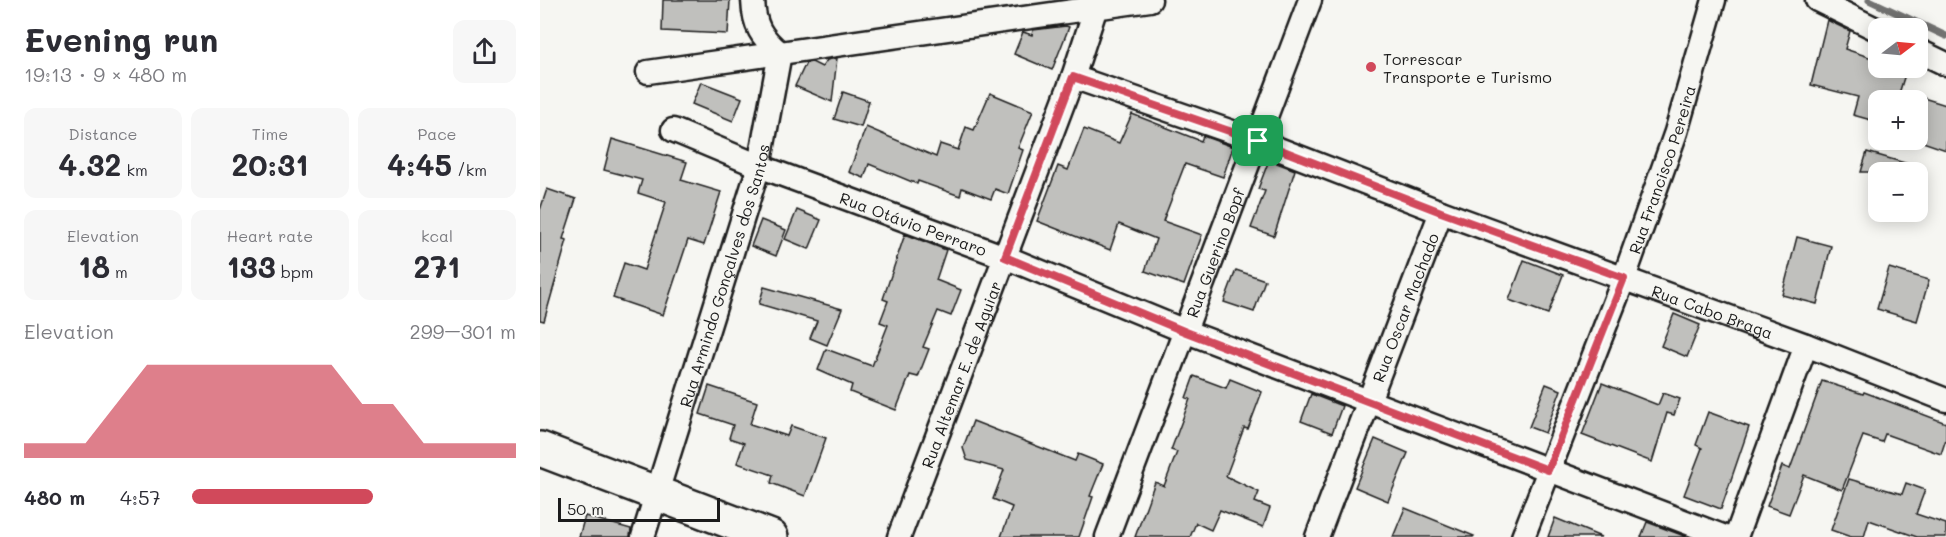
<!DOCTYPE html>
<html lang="en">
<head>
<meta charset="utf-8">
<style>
  :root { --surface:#fff; --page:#f7f7f7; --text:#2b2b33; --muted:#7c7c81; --accent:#d1495b }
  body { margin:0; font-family:Mali,sans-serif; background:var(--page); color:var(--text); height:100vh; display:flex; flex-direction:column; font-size:22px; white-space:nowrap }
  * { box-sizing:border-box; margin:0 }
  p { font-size:20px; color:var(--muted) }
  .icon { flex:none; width:33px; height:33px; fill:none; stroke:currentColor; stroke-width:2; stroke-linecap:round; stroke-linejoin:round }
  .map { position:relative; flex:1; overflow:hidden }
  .drawer { display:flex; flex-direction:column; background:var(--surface); width:540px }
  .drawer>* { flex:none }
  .needle { width:39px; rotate:74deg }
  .controls { position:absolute; left:1328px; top:18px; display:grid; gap:12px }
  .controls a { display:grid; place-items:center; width:60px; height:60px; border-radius:12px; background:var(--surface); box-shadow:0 3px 15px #0003; font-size:30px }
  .scale { position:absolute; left:18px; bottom:15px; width:162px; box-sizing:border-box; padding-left:6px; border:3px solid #1c1c1c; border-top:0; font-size:16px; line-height:21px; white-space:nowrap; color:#1c1c1c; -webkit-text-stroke:4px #f6f6f2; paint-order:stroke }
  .pin { position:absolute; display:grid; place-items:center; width:51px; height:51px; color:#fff; margin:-26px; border-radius:12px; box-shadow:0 3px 9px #0006 }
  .round { display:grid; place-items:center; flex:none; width:63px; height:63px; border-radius:12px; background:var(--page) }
  .headline { display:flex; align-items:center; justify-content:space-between; height:102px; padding:0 24px }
  h1 { font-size:33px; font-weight:700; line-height:45px }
  .metrics { display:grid; grid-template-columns:repeat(3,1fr); gap:9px; height:102px; padding:6px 24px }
  .metrics div { display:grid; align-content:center; border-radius:12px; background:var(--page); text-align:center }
  .metrics b { font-size:30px; font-weight:700 }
  .metrics small { font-size:16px; font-weight:400 }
  .metrics p { font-size:16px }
  .chart { height:168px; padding:12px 24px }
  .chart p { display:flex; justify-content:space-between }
  .chart svg { width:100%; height:108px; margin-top:6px; fill:var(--accent); opacity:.7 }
  ul { padding:0 24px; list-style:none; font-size:20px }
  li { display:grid; grid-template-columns:96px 72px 1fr; align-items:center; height:45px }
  li i { height:15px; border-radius:8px; background:var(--accent) }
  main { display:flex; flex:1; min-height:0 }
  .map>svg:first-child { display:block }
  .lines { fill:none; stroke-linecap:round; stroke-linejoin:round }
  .stream { stroke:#727271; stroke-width:7 }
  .building { fill:#c0c0bd; stroke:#1c1c1c; stroke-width:1.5 }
  .street-casing { stroke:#1c1c1c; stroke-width:27 }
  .secondary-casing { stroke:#1c1c1c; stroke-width:38 }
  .street { stroke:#f6f6f2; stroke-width:22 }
  .secondary { stroke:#f6f6f2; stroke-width:33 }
  .route-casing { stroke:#fff; stroke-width:12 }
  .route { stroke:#d1495b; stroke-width:8 }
  .poi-dot { fill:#d1495b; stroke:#f6f6f2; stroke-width:2 }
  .labels { text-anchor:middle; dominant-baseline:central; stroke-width:4.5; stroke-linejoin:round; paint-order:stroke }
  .poi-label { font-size:16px; fill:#1c1c1c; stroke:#f6f6f2; text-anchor:start }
  .street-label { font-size:16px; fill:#1c1c1c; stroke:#f6f6f2 }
</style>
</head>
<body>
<main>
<section class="drawer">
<div class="headline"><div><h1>Evening run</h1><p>19:13 · 9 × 480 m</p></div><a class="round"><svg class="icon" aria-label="share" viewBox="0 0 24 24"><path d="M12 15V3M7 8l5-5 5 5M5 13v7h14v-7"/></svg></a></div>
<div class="metrics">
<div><p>Distance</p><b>4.32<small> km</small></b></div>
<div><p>Time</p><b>20:31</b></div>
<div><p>Pace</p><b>4:45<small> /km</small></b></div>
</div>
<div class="metrics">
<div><p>Elevation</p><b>18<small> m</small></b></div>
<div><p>Heart rate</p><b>133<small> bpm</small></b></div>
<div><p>kcal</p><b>271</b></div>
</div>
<div class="chart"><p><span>Elevation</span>299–301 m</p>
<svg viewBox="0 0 160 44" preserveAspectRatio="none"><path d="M0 44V38L10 38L20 38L30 22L40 6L50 6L60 6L70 6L80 6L90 6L100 6L110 22L120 22L130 38L140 38L150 38L160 38V44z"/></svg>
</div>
<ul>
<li><b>480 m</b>4:57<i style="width:56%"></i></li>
</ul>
</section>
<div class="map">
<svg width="1406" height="537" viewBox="0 0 1406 537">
  <rect width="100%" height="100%" fill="#f6f6f2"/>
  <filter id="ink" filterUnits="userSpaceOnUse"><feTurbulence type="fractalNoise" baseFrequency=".0167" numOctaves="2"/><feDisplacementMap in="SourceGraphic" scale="12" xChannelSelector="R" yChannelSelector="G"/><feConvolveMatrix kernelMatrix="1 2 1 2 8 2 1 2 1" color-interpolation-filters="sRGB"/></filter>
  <g filter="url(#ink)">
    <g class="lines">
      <!-- stream -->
      <path class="stream" d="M1329,0L1406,36"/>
    </g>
    <!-- building -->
    <g class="building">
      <path d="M123,0H190L188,34L122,31Z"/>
      <path d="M1287,20L1310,31L1305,49L1338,60V68H1367L1357,100H1338V122L1313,115L1318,97L1271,85Z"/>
      <path d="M526,26L529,27L512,70L474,54L483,32L492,35L493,30Z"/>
      <path d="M297,58L292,102L255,86L266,63L272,62L282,67L287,60Z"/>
      <path d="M161,82L202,98L193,121L152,104Z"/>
      <path d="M303,92L329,101L321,127L294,119Z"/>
      <path d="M450,93L493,111L478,148L483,150L468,194L455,189L451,199L422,188L420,196L378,181L377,184L329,164L324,178L309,172L326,127L396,157L400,144L418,150L426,127L434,130Z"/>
      <path d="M1377,96L1406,105V150L1377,140Z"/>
      <path d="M592,114L661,141L663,136L693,147L683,177L645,164L623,221L662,235L644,285L605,271L616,239L579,224L570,250L497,221L518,166L528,170L544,129L579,143Z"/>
      <path d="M72,139L147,162L141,180L181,192L164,245L148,240L123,315L73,298L84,263L104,270L126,202L98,193L102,180L64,170Z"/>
      <path d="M1327,152L1382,168L1381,172H1321Z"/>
      <path d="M729,160L755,170L734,236L711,228L725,191L718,189Z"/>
      <path d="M7,189L36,199L23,239L27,240L4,321L0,320V210Z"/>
      <path d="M257,210L281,220L269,249L245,239Z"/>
      <path d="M221,220L246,230L236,256L211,246Z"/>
      <path d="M365,234L406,250L396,280L421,290L411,316L398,311L383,347L389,349L378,377L370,375L356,410L310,392L312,385L278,370L286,349L332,366L348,325L340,322L348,301L343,299Z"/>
      <path d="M1257,237L1291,246L1277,304L1242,295Z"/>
      <path d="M984,260L1023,275L1008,314L969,300Z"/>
      <path d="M1349,268L1389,280L1377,321L1337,309Z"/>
      <path d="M696,270L725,280L714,312L684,302Z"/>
      <path d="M224,287L302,309L287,345L270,338L277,321L219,304Z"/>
      <path d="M1134,314L1160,325L1147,357L1121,346Z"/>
      <path d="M654,376L686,388L690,379L722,392L708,429L704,428L686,476L719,492L715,502L730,508L723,527L680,510L671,530L656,523L650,537H595L615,482L624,486L637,452L631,450L650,399L646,398Z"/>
      <path d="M1282,381L1323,394L1324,392L1406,423V439L1401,454L1345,434L1342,442L1323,436L1302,490L1264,475L1249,514L1227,506L1242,466L1250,469Z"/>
      <path d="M1062,383L1118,405L1123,393L1140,399L1134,415L1127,413L1112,462L1042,435Z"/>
      <path d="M1006,384L1021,390L1005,433L989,427Z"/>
      <path d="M169,386L217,402L210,424L247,436L251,426L286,438L265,496L231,483L233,475L197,463L204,443L189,438L193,425L160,414Z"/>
      <path d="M771,394L802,406L792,433L761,421Z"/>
      <path d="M1168,412L1209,427L1181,509L1144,495L1162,448L1156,445Z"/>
      <path d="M433,421L535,461L538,454L563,464L550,496L553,497L539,537H461L472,507L453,499L464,470L427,460L423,448Z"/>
      <path d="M835,439L868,453L848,501L815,487Z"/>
      <path d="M1309,479L1362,494L1366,483L1385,490L1376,514L1406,524V537H1377L1329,520L1324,537H1311L1291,530Z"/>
      <path d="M865,508L934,536L933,537H853Z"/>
      <path d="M45,516L91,529L90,537H39Z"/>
      <path d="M1015,518L1061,537H1008Z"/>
      <path d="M1107,522L1147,537H1101Z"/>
    </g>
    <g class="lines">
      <!-- street casing -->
      <g class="street-casing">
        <g id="street">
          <path d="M213,0C214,26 221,37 240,53"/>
          <path d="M1277,0L1338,30"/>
          <path d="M1377,50L1406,64"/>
          <path d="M108,72L610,0"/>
          <path id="s1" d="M533,77L718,141L901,212L1266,345L1406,400"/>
          <path id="s2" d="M133,130L219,166L465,257L647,332L1185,537"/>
          <path id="s3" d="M103,537L219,166L240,53"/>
          <path id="s4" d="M359,537L533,77L556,7"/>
          <path id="s5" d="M567,537L770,0"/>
          <path id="s6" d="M777,537L901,212"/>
          <path id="s7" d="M983,537L1084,278L1136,132L1174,0"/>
          <path d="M1196,537L1266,345"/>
        </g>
      </g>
      <!-- secondary casing -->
      <g class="secondary-casing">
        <path id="secondary" d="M0,449L231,537"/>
      </g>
      <!-- street -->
      <use href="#street" class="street"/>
      <!-- secondary -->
      <use href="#secondary" class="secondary"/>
    </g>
  </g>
  <g class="lines" filter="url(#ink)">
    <!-- route casing -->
    <g class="route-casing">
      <path id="route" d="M533,77L718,141L901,212L1084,278L1008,470L646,332L465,257Z"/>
    </g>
    <!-- route -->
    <use href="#route" class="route"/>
  </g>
  <!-- markers -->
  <circle class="poi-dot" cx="831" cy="67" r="6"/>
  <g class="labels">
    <!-- poi labels -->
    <g class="poi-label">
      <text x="843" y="58">Torrescar<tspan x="843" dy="18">Transporte e Turismo</tspan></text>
    </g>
    <!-- street labels -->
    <g class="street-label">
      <text stroke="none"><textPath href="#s7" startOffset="393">Rua Francisco Pereira</textPath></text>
      <text stroke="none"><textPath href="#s2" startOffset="258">Rua Otávio Perraro</textPath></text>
      <text stroke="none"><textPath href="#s5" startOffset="304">Rua Guerino Bopf</textPath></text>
      <text stroke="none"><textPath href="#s3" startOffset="274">Rua Armindo Gonçalves dos Santos</textPath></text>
      <text stroke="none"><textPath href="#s6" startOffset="246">Rua Oscar Machado</textPath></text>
      <text stroke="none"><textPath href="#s1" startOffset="681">Rua Cabo Braga</textPath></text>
      <text stroke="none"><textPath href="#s4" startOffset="174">Rua Altemar E. de Aguiar</textPath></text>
    </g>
  </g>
</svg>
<div class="controls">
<a><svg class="needle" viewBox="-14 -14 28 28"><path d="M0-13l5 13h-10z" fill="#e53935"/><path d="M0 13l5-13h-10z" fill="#7c7c81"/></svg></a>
<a>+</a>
<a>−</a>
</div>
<div class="scale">50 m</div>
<div class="pin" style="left:718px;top:141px;background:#1e9e55"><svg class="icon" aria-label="arrive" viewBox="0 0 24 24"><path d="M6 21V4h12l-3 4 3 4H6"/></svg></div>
</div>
</main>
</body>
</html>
